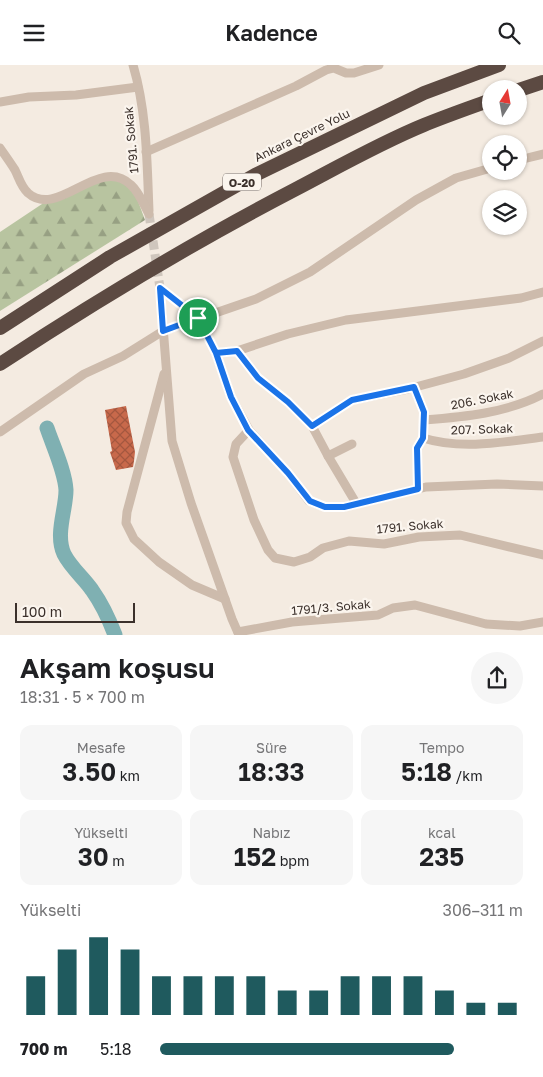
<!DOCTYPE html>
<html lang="tr">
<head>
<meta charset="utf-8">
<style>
  :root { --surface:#fff; --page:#f6f6f6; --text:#202124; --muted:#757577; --accent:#1f5a5e }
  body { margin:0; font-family:"Golos Text",sans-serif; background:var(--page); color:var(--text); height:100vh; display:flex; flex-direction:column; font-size:19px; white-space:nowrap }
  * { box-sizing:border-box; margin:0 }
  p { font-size:16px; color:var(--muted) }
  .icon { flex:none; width:28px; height:28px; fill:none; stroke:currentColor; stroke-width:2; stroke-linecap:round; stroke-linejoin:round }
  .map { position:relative; height:570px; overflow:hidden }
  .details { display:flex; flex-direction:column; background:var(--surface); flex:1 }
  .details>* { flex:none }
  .needle { width:32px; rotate:11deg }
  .fabs { position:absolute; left:482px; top:15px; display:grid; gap:10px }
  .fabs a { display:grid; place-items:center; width:45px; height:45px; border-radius:50%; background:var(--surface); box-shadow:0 1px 4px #0004; font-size:25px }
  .scale { position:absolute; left:15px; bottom:12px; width:120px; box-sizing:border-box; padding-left:5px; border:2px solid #3b302b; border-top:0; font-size:14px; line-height:18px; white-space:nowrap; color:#3b302b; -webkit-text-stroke:4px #fbf5ee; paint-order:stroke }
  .pin { position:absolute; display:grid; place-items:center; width:42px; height:42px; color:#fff; margin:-21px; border:2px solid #fff; border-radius:50%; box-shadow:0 1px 5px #0007 }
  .round { display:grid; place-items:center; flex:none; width:52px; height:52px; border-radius:26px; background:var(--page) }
  .head { display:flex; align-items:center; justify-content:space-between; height:85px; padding:0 20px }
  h1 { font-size:28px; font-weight:600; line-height:38px }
  .figures { display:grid; grid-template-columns:repeat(3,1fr); gap:8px; height:85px; padding:5px 20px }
  .figures div { display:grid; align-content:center; border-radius:12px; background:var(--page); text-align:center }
  .figures b { font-size:25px; font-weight:600 }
  .figures small { font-size:14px; font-weight:400 }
  .figures p { font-size:14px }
  .chart { height:140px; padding:10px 20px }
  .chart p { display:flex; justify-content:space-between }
  .chart svg { width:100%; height:90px; margin-top:5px; stroke:var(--accent); stroke-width:6 }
  ul { padding:0 20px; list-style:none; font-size:16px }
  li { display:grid; grid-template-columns:80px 60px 1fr; align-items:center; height:38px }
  li i { height:12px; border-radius:6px; background:var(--accent) }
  header { display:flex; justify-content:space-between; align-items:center; height:65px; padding:0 20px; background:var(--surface); font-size:22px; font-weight:600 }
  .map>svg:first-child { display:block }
  .forest { fill:url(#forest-firs) }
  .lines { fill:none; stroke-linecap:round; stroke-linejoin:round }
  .river { stroke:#7fb0b2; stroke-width:15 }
  .building { fill:url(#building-cross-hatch) }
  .minor-tunnel { stroke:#cfc6bd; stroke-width:9; stroke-dasharray:9 4.5; stroke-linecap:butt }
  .minor { stroke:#cdbbac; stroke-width:9 }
  .highway { stroke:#5c4a42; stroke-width:14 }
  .route-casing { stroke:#fff; stroke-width:10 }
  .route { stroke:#1a73e8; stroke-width:6 }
  .labels { text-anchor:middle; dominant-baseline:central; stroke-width:4.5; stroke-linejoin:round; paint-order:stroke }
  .shield { fill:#fbf5ee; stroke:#756b66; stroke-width:1 }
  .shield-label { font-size:11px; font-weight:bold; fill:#3b302b }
  .street-label { font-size:12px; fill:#3b302b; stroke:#fbf5ee }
</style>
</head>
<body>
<header><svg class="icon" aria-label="menu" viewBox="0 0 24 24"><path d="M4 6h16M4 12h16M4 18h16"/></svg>Kadence<svg class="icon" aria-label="search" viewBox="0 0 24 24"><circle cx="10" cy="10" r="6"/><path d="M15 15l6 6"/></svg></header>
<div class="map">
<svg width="543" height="570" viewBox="0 0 543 570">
  <defs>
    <pattern id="forest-firs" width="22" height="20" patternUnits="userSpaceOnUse" patternTransform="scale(1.25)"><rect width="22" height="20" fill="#b8c4a0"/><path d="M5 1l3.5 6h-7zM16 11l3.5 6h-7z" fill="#97a083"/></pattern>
    <pattern id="building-cross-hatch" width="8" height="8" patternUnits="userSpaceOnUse" patternTransform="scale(1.25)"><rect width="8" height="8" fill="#c8694b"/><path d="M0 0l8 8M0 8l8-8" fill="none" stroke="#a4573f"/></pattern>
  </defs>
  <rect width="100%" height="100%" fill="#f4ebe1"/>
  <!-- forest -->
  <path class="forest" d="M109,112L132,120L145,155L0,246V167L48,135Z"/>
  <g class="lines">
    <!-- river -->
    <path class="river" d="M47,363C53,381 65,406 66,425C66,445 55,469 64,489C71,503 84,513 92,525C102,539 109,554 115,570"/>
  </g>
  <!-- building -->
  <path class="building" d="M126,341L135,387L134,396L133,402L116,405L110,387L112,386L105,345Z"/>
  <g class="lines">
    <!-- minor-tunnel -->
    <path class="minor-tunnel" d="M149,149L160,223"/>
    <!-- minor -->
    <g class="minor">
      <path d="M133,0C147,47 147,98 149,146"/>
      <path d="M0,37L29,32L76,30L138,22"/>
      <path d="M0,83C5,90 10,97 15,105C19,113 21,122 28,128C58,155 99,89 131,120C139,127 144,140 149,149"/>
      <path d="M146,87L296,21L326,5L334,3L346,8H354L379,0"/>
      <path d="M519,95L543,89"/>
      <path d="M160,223L198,253L216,288L231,332L249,365L288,408L309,436L325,442H344L426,422L497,419L543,421"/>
      <path d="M160,223L172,376L191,438L232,554L239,570"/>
      <path d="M237,286L258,313L288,337L312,361L328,391L356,438"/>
      <path d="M216,288L237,286L288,269L346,255L521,233L543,227"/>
      <path d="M164,309L127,447L126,458L134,474L159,497L192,520L225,534"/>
      <path d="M414,322L424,347L423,373L417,383L418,424"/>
      <path d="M424,355C464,352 507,348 543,329"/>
      <path d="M312,361L352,335L408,324L464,309L509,293L543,276"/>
      <path d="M249,365L236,379L233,392L254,455L268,485L275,493L294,497L310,492L323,483L349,476L384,479L419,472L460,470L543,490"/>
      <path d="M0,367L84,309L123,291L163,266L256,234L310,207L416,135L456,113L491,103"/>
      <path d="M423,373C461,385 504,377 543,372"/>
      <path d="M328,391L352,379"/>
      <path d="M238,567L292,557L378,550L393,543L415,540L486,559L520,561L543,557"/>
    </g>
    <!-- highway -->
    <g class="highway">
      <path d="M519,25L543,17"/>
      <path d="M0,263L110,192L255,110L424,28L499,0"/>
      <path d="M0,299C96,236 194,177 296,124C338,102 380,78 424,60C446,51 469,43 491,35"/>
    </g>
  </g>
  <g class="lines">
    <!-- route casing -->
    <g class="route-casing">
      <path id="route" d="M198,253L163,266L160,223L198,253L216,288L231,332L248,365L288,408L310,436L325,442H344L418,424L417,383L423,373L424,347L414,322L352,335L312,361L288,337L258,313L237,286L216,288L198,253"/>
    </g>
    <!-- route -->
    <use href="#route" class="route"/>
  </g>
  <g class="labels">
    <!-- shield labels -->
    <rect class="shield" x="223" y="108.5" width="38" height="17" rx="4"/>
    <g class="shield-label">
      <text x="242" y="117">O-20</text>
    </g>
    <!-- street labels -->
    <g class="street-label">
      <text transform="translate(302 70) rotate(-26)">Ankara Çevre Yolu</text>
      <text transform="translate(131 75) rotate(-95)">1791. Sokak</text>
      <text transform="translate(482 334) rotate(-11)">206. Sokak</text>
      <text transform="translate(482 364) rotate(-2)">207. Sokak</text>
      <text transform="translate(410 461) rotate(-5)">1791. Sokak</text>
      <text transform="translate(331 542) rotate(-5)">1791/3. Sokak</text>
    </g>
  </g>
</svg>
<div class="fabs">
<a><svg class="needle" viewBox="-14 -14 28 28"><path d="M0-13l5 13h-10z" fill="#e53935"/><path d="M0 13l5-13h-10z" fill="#757577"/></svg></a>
<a><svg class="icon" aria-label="locate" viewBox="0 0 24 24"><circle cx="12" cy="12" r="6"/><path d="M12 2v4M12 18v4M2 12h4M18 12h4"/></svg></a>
<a><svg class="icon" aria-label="layers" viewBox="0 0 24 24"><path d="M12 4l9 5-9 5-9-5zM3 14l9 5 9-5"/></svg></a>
</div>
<div class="scale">100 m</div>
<div class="pin" style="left:198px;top:253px;background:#1e9e55"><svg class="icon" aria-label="arrive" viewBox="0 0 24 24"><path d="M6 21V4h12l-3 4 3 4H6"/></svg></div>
</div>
<section class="details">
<div class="head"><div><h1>Akşam koşusu</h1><p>18:31 · 5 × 700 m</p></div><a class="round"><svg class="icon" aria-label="share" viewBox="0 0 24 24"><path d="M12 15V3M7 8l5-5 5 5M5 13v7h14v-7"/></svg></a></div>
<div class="figures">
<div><p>Mesafe</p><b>3.50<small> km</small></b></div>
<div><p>Süre</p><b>18:33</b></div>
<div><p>Tempo</p><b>5:18<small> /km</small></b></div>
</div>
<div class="figures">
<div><p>Yükselti</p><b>30<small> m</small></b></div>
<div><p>Nabız</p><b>152<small> bpm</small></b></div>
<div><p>kcal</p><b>235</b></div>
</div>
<div class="chart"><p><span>Yükselti</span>306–311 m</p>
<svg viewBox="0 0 160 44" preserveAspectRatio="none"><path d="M5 44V25M15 44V12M25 44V6M35 44V12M45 44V25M55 44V25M65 44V25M75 44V25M85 44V32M95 44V32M105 44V25M115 44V25M125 44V25M135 44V32M145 44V38M155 44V38"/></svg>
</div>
<ul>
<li><b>700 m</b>5:18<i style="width:81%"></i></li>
</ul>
</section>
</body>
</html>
